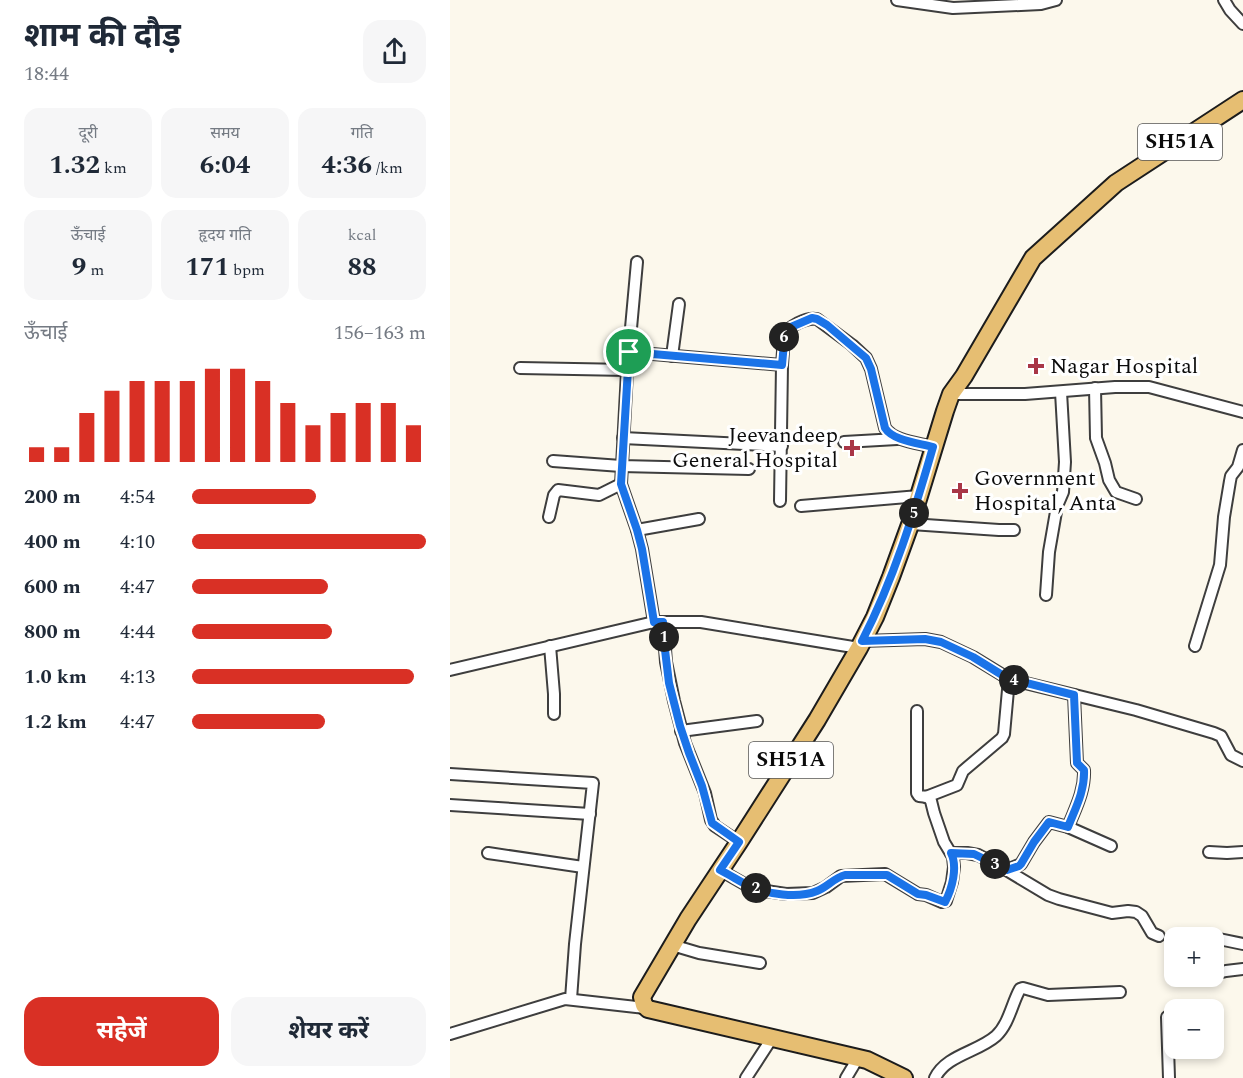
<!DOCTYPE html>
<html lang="hi">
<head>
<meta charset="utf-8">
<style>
  :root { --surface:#fff; --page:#f6f6f7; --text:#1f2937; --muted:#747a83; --accent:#d93025 }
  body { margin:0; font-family:Spectral,"Noto Sans Devanagari",serif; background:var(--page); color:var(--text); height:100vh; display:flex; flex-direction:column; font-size:22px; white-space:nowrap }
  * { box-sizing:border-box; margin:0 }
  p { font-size:20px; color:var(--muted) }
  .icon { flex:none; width:33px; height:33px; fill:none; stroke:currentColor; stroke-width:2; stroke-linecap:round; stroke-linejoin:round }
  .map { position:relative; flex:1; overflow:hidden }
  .panel { display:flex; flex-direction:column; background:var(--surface); width:450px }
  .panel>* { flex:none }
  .buttons { position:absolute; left:714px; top:927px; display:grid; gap:12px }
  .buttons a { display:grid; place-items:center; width:60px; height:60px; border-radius:12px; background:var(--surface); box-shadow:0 3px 9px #0003; font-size:30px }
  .pin { position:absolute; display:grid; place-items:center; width:51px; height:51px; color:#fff; margin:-26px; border:3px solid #fff; border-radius:50%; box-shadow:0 2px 6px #0007 }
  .km { position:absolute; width:30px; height:30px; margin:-15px; border-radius:50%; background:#222; color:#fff; font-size:16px; line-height:30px; text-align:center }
  .round { display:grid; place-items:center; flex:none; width:63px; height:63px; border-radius:18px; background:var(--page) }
  .overview { display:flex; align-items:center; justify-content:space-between; height:102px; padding:0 24px }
  h1 { font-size:33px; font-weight:700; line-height:45px }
  .stats { display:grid; grid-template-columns:repeat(3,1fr); gap:9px; height:102px; padding:6px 24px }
  .stats div { display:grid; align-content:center; border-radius:15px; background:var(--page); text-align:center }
  .stats b { font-size:26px; font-weight:700 }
  .stats small { font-size:16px; font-weight:400 }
  .stats p { font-size:16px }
  .chart { height:168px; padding:12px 24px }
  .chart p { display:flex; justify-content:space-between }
  .chart svg { width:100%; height:108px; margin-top:6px; stroke:var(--accent); stroke-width:6 }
  .cta { display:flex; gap:12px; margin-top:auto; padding:12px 24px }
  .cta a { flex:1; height:69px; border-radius:18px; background:var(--accent); color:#fff; font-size:24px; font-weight:700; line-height:69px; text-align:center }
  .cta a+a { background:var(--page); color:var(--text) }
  ul { padding:0 24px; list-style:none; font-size:20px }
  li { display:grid; grid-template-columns:96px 72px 1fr; align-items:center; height:45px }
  li i { height:15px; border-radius:8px; background:var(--accent) }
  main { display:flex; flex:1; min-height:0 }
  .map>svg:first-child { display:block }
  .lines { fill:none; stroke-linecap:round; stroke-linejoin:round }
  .minor-casing { stroke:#3e3e3e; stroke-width:14 }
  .primary-casing { stroke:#1c1c1c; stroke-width:20 }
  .minor { stroke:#fff; stroke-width:10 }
  .primary { stroke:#e6be72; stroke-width:16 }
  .route-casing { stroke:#fff; stroke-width:12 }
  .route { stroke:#1a73e8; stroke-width:8 }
  .poi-dot { fill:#a93647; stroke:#fff; stroke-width:2 }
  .labels { text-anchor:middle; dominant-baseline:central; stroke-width:6; stroke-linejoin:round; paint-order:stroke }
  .shield { fill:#fff; stroke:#545454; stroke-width:1.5 }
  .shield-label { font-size:21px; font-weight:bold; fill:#0b0b0b }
  .poi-label { font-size:22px; fill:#0b0b0b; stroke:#fff; text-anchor:start }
</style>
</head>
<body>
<main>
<section class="panel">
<div class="overview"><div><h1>शाम की दौड़</h1><p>18:44</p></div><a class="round"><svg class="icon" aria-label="share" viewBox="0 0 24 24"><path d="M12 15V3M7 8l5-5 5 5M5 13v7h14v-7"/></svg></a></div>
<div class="stats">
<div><p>दूरी</p><b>1.32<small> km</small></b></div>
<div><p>समय</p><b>6:04</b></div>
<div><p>गति</p><b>4:36<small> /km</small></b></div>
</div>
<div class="stats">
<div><p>ऊँचाई</p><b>9<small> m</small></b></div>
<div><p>हृदय गति</p><b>171<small> bpm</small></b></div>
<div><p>kcal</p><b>88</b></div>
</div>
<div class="chart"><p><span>ऊँचाई</span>156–163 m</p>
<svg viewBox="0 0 160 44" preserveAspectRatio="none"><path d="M5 44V38M15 44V38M25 44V24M35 44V15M45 44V11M55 44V11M65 44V11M75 44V6M85 44V6M95 44V11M105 44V20M115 44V29M125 44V24M135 44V20M145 44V20M155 44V29"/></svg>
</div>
<ul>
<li><b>200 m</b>4:54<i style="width:53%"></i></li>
<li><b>400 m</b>4:10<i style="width:100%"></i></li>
<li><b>600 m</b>4:47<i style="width:58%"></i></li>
<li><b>800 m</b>4:44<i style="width:60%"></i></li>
<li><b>1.0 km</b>4:13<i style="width:95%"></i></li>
<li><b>1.2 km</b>4:47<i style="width:57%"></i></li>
</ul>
<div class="cta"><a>सहेजें</a><a>शेयर करें</a></div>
</section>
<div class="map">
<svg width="793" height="1078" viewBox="0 0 793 1078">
  <rect width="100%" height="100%" fill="#fcf8ec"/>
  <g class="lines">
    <!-- minor casing -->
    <g class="minor-casing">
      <g id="minor">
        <path d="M447,0L503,8L591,4L606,0"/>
        <path d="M774,0L780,10L793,24"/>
        <path d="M187,262L177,372L171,484L187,530L192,549L204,622"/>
        <path d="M179,352L332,365"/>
        <path d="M222,356L229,304"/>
        <path d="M70,368L178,370"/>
        <path d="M645,388L646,438L655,463L659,480L666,492L686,499"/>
        <path d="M501,394H575L665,387H699L793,412"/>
        <path d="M173,438L332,446"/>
        <path d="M394,442L447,439"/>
        <path d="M103,461L171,466L299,469"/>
        <path d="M330,501L332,365L334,337C337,326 357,317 367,319L402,345L416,358L421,369L435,428C443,441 469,443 483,447"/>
        <path d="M351,506L469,496"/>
        <path d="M99,517L104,495L108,490L149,495L171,484"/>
        <path d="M461,524L549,530H564"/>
        <path d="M187,530L249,519"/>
        <path d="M596,595L599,552L607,506L613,492L615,462L611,392"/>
        <path d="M213,622L216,662L224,701L235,743L255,793L261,820L265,826L289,842"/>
        <path d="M412,641L475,639L491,642L523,657L559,679L686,710L764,733L771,736L781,755L793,761"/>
        <path d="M100,646L104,694V714"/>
        <path d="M745,646L770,565L774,517L780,481L781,476L788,467L793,450"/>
        <path d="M0,670L204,622H251L409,648"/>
        <path d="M231,731L307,721"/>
        <path d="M0,774L143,783L125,944L121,999"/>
        <path d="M476,797L507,785L513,771L552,738L554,734L559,679"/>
        <path d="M0,805L140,814"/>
        <path d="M618,827C625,809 635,791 634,770L627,763L624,695"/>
        <path d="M759,852L777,853L793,852"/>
        <path d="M38,853L133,867"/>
        <path d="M501,853H517L528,855L553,868L598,895L609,899L662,913L678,911L686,912L692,916L702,933L709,936"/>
        <path d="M270,870L298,886L316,891L336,894L363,893L376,887L391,876L435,874L468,894L476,895L492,902L496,901L502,882L504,867L503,857L494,842L484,813L481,801L478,797L469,796L467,793V711"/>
        <path d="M557,870L571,864L584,842L599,822L618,827L661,846"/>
        <path d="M743,935L759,938"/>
        <path d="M764,938L793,944"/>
        <path d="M222,945L249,953L310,963"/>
        <path d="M721,964L724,965"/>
        <path d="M764,974L776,971L793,969"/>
        <path d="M717,1017L719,1078"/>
        <path d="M0,1034L115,999L195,1008"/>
        <path d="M296,1078L322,1038"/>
        <path d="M396,1078L408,1058"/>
        <path d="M485,1078C496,1055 528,1052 546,1036C559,1024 562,1003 570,989L573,988L598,995L670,992"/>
      </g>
    </g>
    <!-- primary casing -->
    <g class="primary-casing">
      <path id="primary" d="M454,1078L417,1060L198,1009L194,1005L192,997L238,919L289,842L367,720L409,648L425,617L441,577L461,522L495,411L501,394L514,376L583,258L666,183L793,100"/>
    </g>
    <!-- minor -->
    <use href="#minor" class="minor"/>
    <!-- primary -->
    <use href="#primary" class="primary"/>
  </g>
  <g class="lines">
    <!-- route casing -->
    <g class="route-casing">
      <path id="route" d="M362,318L367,319L377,325L416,358L421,369L435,428C443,441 469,443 483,447C464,513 444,579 412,641L475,639L491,642L523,657L557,678L624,695L627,763L634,770C635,791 625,809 618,827L599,822L584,842L571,864L569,866L557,870L524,854L501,853C508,867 502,889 495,902L476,895L468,894L437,875H395C384,878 377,887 367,891C347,899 318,894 299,886C289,881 280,875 270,870L289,842L262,823L252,786L239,753L230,726L219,683L215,650L213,622H204L192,549L187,530L171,484L179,352L332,365L335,332L341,327Z"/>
    </g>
    <!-- route -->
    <use href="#route" class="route"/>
  </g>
  <!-- markers -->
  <g class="poi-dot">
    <path d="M583 357h6v6h6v6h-6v6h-6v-6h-6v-6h6z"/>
    <path d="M399 439h6v6h6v6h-6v6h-6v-6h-6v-6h6z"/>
    <path d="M507 482h6v6h6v6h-6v6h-6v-6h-6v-6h6z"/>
  </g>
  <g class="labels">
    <!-- shield labels -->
    <g class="shield">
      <rect x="688" y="124" width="84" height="36" rx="4.5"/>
      <rect x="299" y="742" width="84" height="36" rx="4.5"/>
    </g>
    <g class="shield-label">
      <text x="730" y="142">SH51A</text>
      <text x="341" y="760">SH51A</text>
    </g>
    <!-- poi labels -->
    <g class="poi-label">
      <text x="600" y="366">Nagar Hospital</text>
      <text x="388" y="435" text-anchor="end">Jeevandeep<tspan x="388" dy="25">General Hospital</tspan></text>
      <text x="524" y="478">Government<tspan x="524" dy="25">Hospital, Anta</tspan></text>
    </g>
  </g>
</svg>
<div class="buttons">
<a>+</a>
<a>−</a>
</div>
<div class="pin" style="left:179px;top:352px;background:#1e9e55"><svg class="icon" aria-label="arrive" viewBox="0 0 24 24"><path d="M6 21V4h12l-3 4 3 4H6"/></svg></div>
<b class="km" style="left:214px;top:637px">1</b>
<b class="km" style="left:306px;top:888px">2</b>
<b class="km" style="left:545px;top:864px">3</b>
<b class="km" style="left:564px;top:680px">4</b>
<b class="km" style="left:464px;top:513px">5</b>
<b class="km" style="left:334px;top:337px">6</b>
</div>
</main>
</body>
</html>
